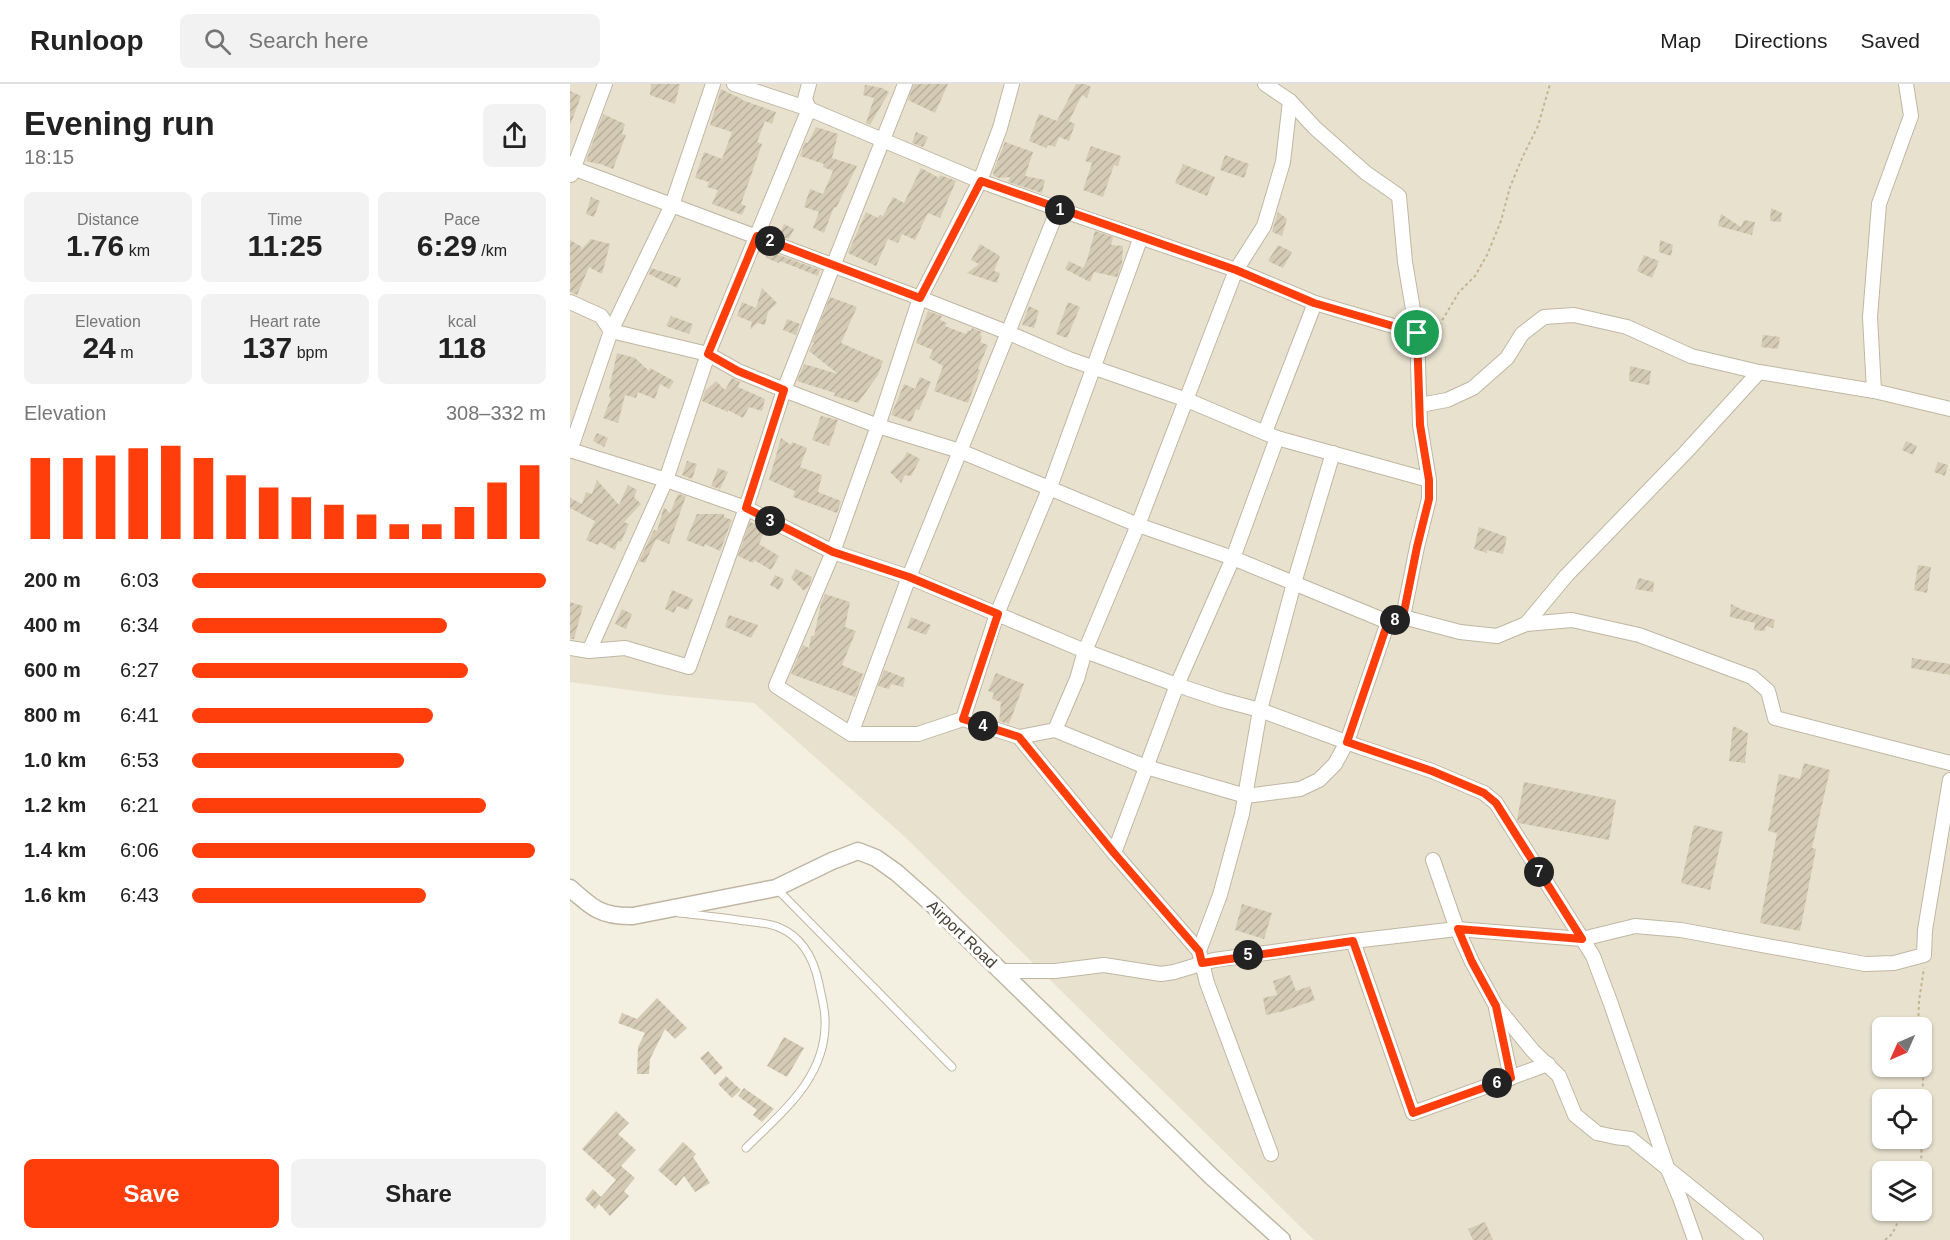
<!DOCTYPE html>
<html lang="en">
<head>
<meta charset="utf-8">
<style>
  :root { --surface:#fff; --page:#f2f2f2; --text:#222; --muted:#767676; --line:#e0e0e0; --accent:#ff3e0c }
  body { margin:0; font-family:Helvetica,sans-serif; background:var(--page); color:var(--text); height:100vh; display:flex; flex-direction:column; font-size:22px; white-space:nowrap }
  * { box-sizing:border-box; margin:0 }
  p { font-size:20px; color:var(--muted) }
  .icon { flex:none; width:33px; height:33px; fill:none; stroke:currentColor; stroke-width:2; stroke-linecap:round; stroke-linejoin:round }
  .map { position:relative; flex:1; overflow:hidden }
  .sheet { display:flex; flex-direction:column; background:var(--surface); width:570px }
  .sheet>* { flex:none }
  .needle { width:39px; rotate:225deg }
  .tools { position:absolute; left:1302px; top:933px; display:grid; gap:12px }
  .tools a { display:grid; place-items:center; width:60px; height:60px; border-radius:9px; background:var(--surface); box-shadow:0 2px 4px #0004; font-size:30px }
  .pin { position:absolute; display:grid; place-items:center; width:51px; height:51px; color:#fff; margin:-26px; border:3px solid #fff; border-radius:50%; box-shadow:0 2px 6px #0007 }
  .km { position:absolute; width:30px; height:30px; margin:-15px; border-radius:50%; background:#222; color:#fff; font-size:16px; line-height:30px; text-align:center }
  .round { display:grid; place-items:center; flex:none; width:63px; height:63px; border-radius:9px; background:var(--page) }
  .overview { display:flex; align-items:center; justify-content:space-between; height:102px; padding:0 24px }
  h1 { font-size:33px; font-weight:600; line-height:45px }
  .metrics { display:grid; grid-template-columns:repeat(3,1fr); gap:9px; height:102px; padding:6px 24px }
  .metrics div { display:grid; align-content:center; border-radius:9px; background:var(--page); text-align:center }
  .metrics b { font-size:30px; font-weight:600 }
  .metrics small { font-size:16px; font-weight:400 }
  .metrics p { font-size:16px }
  .chart { height:168px; padding:12px 24px }
  .chart p { display:flex; justify-content:space-between }
  .chart svg { width:100%; height:108px; margin-top:6px; stroke:var(--accent); stroke-width:6 }
  .cta { display:flex; gap:12px; margin-top:auto; padding:12px 24px }
  .cta a { flex:1; height:69px; border-radius:9px; background:var(--accent); color:#fff; font-size:24px; font-weight:600; line-height:69px; text-align:center }
  .cta a+a { background:var(--page); color:var(--text) }
  ul { padding:0 24px; list-style:none; font-size:20px }
  li { display:grid; grid-template-columns:96px 72px 1fr; align-items:center; height:45px }
  li i { height:15px; border-radius:8px; background:var(--accent) }
  header { display:flex; align-items:center; gap:36px; box-sizing:border-box; height:84px; padding:0 30px; background:var(--surface); border-bottom:2px solid var(--line) }
  header strong { font-size:28px }
  nav { display:flex; gap:33px; margin-inline-start:auto; font-size:21px }
  .search { width:420px; height:54px; background:var(--page); display:flex; align-items:center; gap:15px; box-sizing:border-box; padding:0 21px; border-radius:9px; color:var(--muted); font-size:22px }
  main { display:flex; flex:1; min-height:0 }
  .map>svg:first-child { display:block }
  .residential { fill:#e8e1ce; fill-rule:evenodd }
  .building { fill:url(#building-hatch) }
  .lines { fill:none; stroke-linecap:round; stroke-linejoin:round }
  .service-casing { stroke:#bfb7a3; stroke-width:9 }
  .minor-casing { stroke:#bfb7a3; stroke-width:16 }
  .tertiary-casing { stroke:#bfb7a3; stroke-width:19 }
  .path { stroke:#c3b492; stroke-width:2; stroke-dasharray:3 3; stroke-linecap:butt }
  .service { stroke:#fff; stroke-width:7 }
  .minor { stroke:#fff; stroke-width:14 }
  .tertiary { stroke:#fff; stroke-width:16 }
  .route-casing { stroke:#fff; stroke-width:12 }
  .route { stroke:#ff3e0c; stroke-width:8 }
  .labels { text-anchor:middle; dominant-baseline:central; stroke-width:6; stroke-linejoin:round; paint-order:stroke }
  .street-label { font-size:16px; fill:#453e31; stroke:#fff }
</style>
</head>
<body>
<header>
<strong>Runloop</strong>
<div class="search"><svg class="icon" aria-label="search" viewBox="0 0 24 24"><circle cx="10" cy="10" r="6"/><path d="M15 15l6 6"/></svg>Search here</div>
<nav><a>Map</a><a>Directions</a><a>Saved</a></nav>
</header>
<main>
<section class="sheet">
<div class="overview"><div><h1>Evening run</h1><p>18:15</p></div><a class="round"><svg class="icon" aria-label="share" viewBox="0 0 24 24"><path d="M12 15V3M7 8l5-5 5 5M5 13v7h14v-7"/></svg></a></div>
<div class="metrics">
<div><p>Distance</p><b>1.76<small> km</small></b></div>
<div><p>Time</p><b>11:25</b></div>
<div><p>Pace</p><b>6:29<small> /km</small></b></div>
</div>
<div class="metrics">
<div><p>Elevation</p><b>24<small> m</small></b></div>
<div><p>Heart rate</p><b>137<small> bpm</small></b></div>
<div><p>kcal</p><b>118</b></div>
</div>
<div class="chart"><p><span>Elevation</span>308–332 m</p>
<svg viewBox="0 0 160 44" preserveAspectRatio="none"><path d="M5 44V11M15 44V11M25 44V10M35 44V7M45 44V6M55 44V11M65 44V18M75 44V23M85 44V27M95 44V30M105 44V34M115 44V38M125 44V38M135 44V31M145 44V21M155 44V14"/></svg>
</div>
<ul>
<li><b>200 m</b>6:03<i style="width:100%"></i></li>
<li><b>400 m</b>6:34<i style="width:72%"></i></li>
<li><b>600 m</b>6:27<i style="width:78%"></i></li>
<li><b>800 m</b>6:41<i style="width:68%"></i></li>
<li><b>1.0 km</b>6:53<i style="width:60%"></i></li>
<li><b>1.2 km</b>6:21<i style="width:83%"></i></li>
<li><b>1.4 km</b>6:06<i style="width:97%"></i></li>
<li><b>1.6 km</b>6:43<i style="width:66%"></i></li>
</ul>
<div class="cta"><a>Save</a><a>Share</a></div>
</section>
<div class="map">
<svg width="1380" height="1156" viewBox="0 0 1380 1156">
  <defs>
    <pattern id="building-hatch" width="6" height="6" patternUnits="userSpaceOnUse" patternTransform="scale(1.5)"><rect width="6" height="6" fill="#d5cbb5"/><path d="M-1 1l2-2M0 6l6-6M5 7l2-2" fill="none" stroke="#b8af9c"/></pattern>
  </defs>
  <rect width="100%" height="100%" fill="#f3efe1"/>
  <!-- residential -->
  <path class="residential" d="M0,0H1380V1156H744L334,752L184,619L96,611L0,598ZM1312,944H1352V982H1312ZM1312,1016H1352V1054H1312ZM1312,1088H1352V1126H1312Z"/>
  <!-- building -->
  <g class="building">
    <path d="M81,0H110L105,20L80,11Z"/>
    <path d="M344,0H378L365,29L338,16Z"/>
    <path d="M506,0H515L521,3L517,14L512,11L499,37L505,40L499,57L489,53L485,63L478,61L476,64L459,57L469,30L487,37Z"/>
    <path d="M295,1L312,4L319,8L300,41L296,39L304,14L293,11Z"/>
    <path d="M151,5L172,15V16L206,28L202,40L195,37L187,58L192,60L171,120L176,122L172,131L142,120L148,106L137,103L139,98L125,94L134,68L152,75L162,48L140,41Z"/>
    <path d="M0,7L11,12L1,39H0Z"/>
    <path d="M33,30L55,40L52,50L56,51L43,85L28,79V80L16,77Z"/>
    <path d="M246,43L268,50L262,74L287,82L266,124L264,123L254,149L243,144L249,128L234,123L240,105L253,110L263,87L253,83L254,80L230,72L235,58L238,59Z"/>
    <path d="M346,48L358,53L353,63L342,59Z"/>
    <path d="M435,58L463,68L455,92L475,96L472,109L438,98L440,93L429,94L424,92L423,88Z"/>
    <path d="M521,62L551,72L548,82L544,81L533,113L513,106L522,79L515,77Z"/>
    <path d="M655,71L679,80L674,94L650,86Z"/>
    <path d="M613,80L645,93L637,112L605,99Z"/>
    <path d="M351,84L369,94L370,91L386,97L370,134L358,129L345,156L332,150L328,159L318,155L306,182L278,169L296,128L308,134L310,131L313,132L323,113L334,119Z"/>
    <path d="M21,113L30,117L24,133L16,130Z"/>
    <path d="M1201,124L1212,129L1211,138L1200,137Z"/>
    <path d="M708,128L717,135L712,152L702,148Z"/>
    <path d="M1151,130L1171,143L1174,136L1185,138L1182,151L1148,142Z"/>
    <path d="M214,140L224,145L219,155L209,152Z"/>
    <path d="M525,147L543,153L541,161L553,162L552,179L547,193L524,188L520,198L495,185L499,177L513,184L517,176Z"/>
    <path d="M21,155L40,160L32,190L19,183L7,211L0,208V156L12,163L10,167Z"/>
    <path d="M1090,156L1103,161L1101,172L1089,168Z"/>
    <path d="M410,160L430,172L424,187L430,189L427,199L397,189L409,180L401,176Z"/>
    <path d="M708,161L722,168L713,184L698,177Z"/>
    <path d="M198,167L250,186L248,192L210,177L209,179L196,174Z"/>
    <path d="M1074,171L1089,177L1082,194L1067,187Z"/>
    <path d="M81,184L111,194L107,204L79,190Z"/>
    <path d="M192,204L207,219L198,228L195,241L187,239L180,246L182,238L167,232L172,218L186,224Z"/>
    <path d="M260,213L287,223L271,259L313,277L308,291L288,319L264,312L265,309L227,297L234,280L268,290L239,267L244,259L242,258Z"/>
    <path d="M498,218L510,223L497,254L486,250Z"/>
    <path d="M459,222L469,227L464,244L452,241Z"/>
    <path d="M358,227L372,232L370,236L377,239L375,242L396,250L398,246L401,247L402,244L412,248L410,251L412,252L410,258L418,261L408,285L410,286L398,319L364,307L373,282L359,274L363,266L346,259Z"/>
    <path d="M101,232L123,240L119,250L96,242Z"/>
    <path d="M217,235L230,240L226,251L213,246Z"/>
    <path d="M1193,251L1210,253L1208,265L1191,263Z"/>
    <path d="M47,269L65,274L79,287L80,284L104,297L99,305L90,300L85,315L68,308L66,314L55,311L48,339L33,334L41,314L39,313L41,306L39,305Z"/>
    <path d="M1060,282L1081,287L1079,301L1059,297Z"/>
    <path d="M350,293L361,298L349,326L346,325L341,338L321,331L334,300L345,305Z"/>
    <path d="M162,294L170,298L168,303L195,315L192,327L179,323L173,334L158,326V328L132,317L135,307L146,297L155,306Z"/>
    <path d="M251,332L268,336L259,362L242,356Z"/>
    <path d="M27,349L38,354L34,363L23,357Z"/>
    <path d="M211,354L221,361L222,358L237,364L230,383L252,391L248,408L271,417L267,429L223,413L225,407L199,396Z"/>
    <path d="M1336,357L1347,362L1343,371L1332,366Z"/>
    <path d="M337,368L350,375L341,392L335,391L331,399L320,388L334,374Z"/>
    <path d="M117,377L127,380L122,395L112,391Z"/>
    <path d="M1368,378L1378,381L1375,392L1364,388Z"/>
    <path d="M148,384L158,388L150,405L141,402Z"/>
    <path d="M27,396L49,421L58,401L67,406L64,413L71,420L54,438L59,440L51,458L48,457L45,466L30,458L28,461L16,456L25,437L0,424V414L12,420L16,408L22,410Z"/>
    <path d="M108,410L116,412L99,460L86,455L75,479L69,477L84,446L87,447L94,423L100,429Z"/>
    <path d="M127,430H154V433L162,436L150,467L135,460L134,463L116,456Z"/>
    <path d="M180,438L196,444L189,460L209,472L201,486L184,476L183,479L168,472Z"/>
    <path d="M909,443L937,453L933,470L917,466V469L904,465Z"/>
    <path d="M1348,481L1361,483L1357,509L1344,506Z"/>
    <path d="M226,485L242,493L239,502L234,507L221,494Z"/>
    <path d="M205,491L214,495L209,506L200,501Z"/>
    <path d="M1069,494L1084,498L1083,508L1065,505Z"/>
    <path d="M102,506L123,515L118,526L107,522L104,529L95,525Z"/>
    <path d="M255,510L280,518L275,543L286,547L272,581L293,590L285,613L221,590L233,561L239,564L241,552H244L251,519Z"/>
    <path d="M0,518L13,522L4,555H0Z"/>
    <path d="M1161,520L1173,526L1205,536L1203,544L1196,542L1195,547L1184,546L1185,539L1160,533Z"/>
    <path d="M52,525L62,530L56,545L45,540Z"/>
    <path d="M159,531L188,541L181,554L155,543Z"/>
    <path d="M341,533L361,541L356,551L337,544Z"/>
    <path d="M1342,574L1380,580V591L1341,584Z"/>
    <path d="M314,586L335,594L333,603L321,600L319,605L308,602Z"/>
    <path d="M426,589L454,600L439,640L429,637L431,618L422,615L424,609L418,607Z"/>
    <path d="M1163,642L1178,649L1175,679L1159,677Z"/>
    <path d="M1234,679L1260,686L1242,764L1246,765L1230,847L1190,839L1207,749L1198,747L1209,690L1230,695Z"/>
    <path d="M954,698L1046,716L1039,756L949,739L947,736Z"/>
    <path d="M1124,741L1153,748L1140,806L1111,799Z"/>
    <path d="M672,820L702,829L694,855L665,846Z"/>
    <path d="M720,891L726,907L740,902L745,916L714,927L696,931L693,914L707,911L703,897Z"/>
    <path d="M87,914L117,944L105,955L95,945L80,975L79,990H67L68,963L75,949L48,939L52,929L67,935Z"/>
    <path d="M214,953L234,964L217,993L197,982Z"/>
    <path d="M138,967L153,984L145,991L130,974Z"/>
    <path d="M156,992L171,1006L162,1014L148,1000Z"/>
    <path d="M174,1004L204,1025L192,1038L183,1031L187,1026L168,1012Z"/>
    <path d="M46,1027L59,1039L48,1050L66,1066L51,1082L65,1094L54,1107L59,1112L40,1132L29,1120L25,1125L15,1115L23,1105L31,1113L46,1096L12,1065Z"/>
    <path d="M113,1058L126,1070L123,1073L140,1099L125,1108L114,1092L106,1102L88,1086Z"/>
    <path d="M915,1138L923,1156H903L898,1145Z"/>
  </g>
  <g class="lines">
    <!-- service casing -->
    <g class="service-casing">
      <g id="service">
        <path d="M207,805L382,983"/>
        <path d="M109,829C128,831 148,833 168,836C181,838 195,838 208,843C233,853 244,875 249,900C251,911 255,924 255,936C257,993 213,1027 176,1064"/>
      </g>
    </g>
    <!-- minor casing -->
    <g class="minor-casing">
      <g id="minor">
        <path d="M164,0L239,25L410,97L488,125L666,186L745,219L847,249"/>
        <path d="M442,0L430,44L410,97L350,214L308,342L263,468L206,602L281,650H348L393,635L449,653L544,769L629,867"/>
        <path d="M0,83L350,214L439,249L499,275L617,316L707,354L859,396"/>
        <path d="M1,91L35,0"/>
        <path d="M0,218L31,232L41,247L138,270L168,287L214,306L308,342L390,367L568,441L663,474L818,538"/>
        <path d="M1304,307L1300,233L1309,120L1341,32L1336,0"/>
        <path d="M850,321L877,316L903,304L937,274L952,250L974,233L1004,231L1057,243L1121,272L1189,288L1304,307L1380,325"/>
        <path d="M695,348L745,219"/>
        <path d="M0,366L96,396L176,424L263,468L339,493L515,567L607,601L652,616L690,626L790,663L862,687L914,709L926,719L1023,872L1041,920L1097,1083L1110,1114L1125,1156"/>
        <path d="M0,367L41,247L102,121L143,0"/>
        <path d="M833,533L890,548L927,552L956,540L1002,536L1069,551L1182,593L1198,607L1205,634L1380,679"/>
        <path d="M956,540L996,492L1116,368L1189,288"/>
        <path d="M0,564L19,567L55,564L119,583L176,424L214,306L335,0"/>
        <path d="M19,567L96,396L138,270L239,25L235,15L239,0"/>
        <path d="M393,635L427,530L480,403L571,153"/>
        <path d="M485,646L576,683L676,712L730,705L749,696L765,680L777,658L818,538L833,533L847,463L859,415V396L850,341L847,249L835,178L829,112L796,89L745,44L720,17L695,0"/>
        <path d="M281,650L339,493L488,125"/>
        <path d="M449,653L485,646L507,595L515,567L568,441L666,186L694,142L713,78L720,17"/>
        <path d="M544,769L607,601L663,474L707,354"/>
        <path d="M863,776L887,845L902,878L926,922L963,967L989,992L1005,1031L1027,1049L1045,1053L1061,1055L1186,1156"/>
        <path d="M783,857L843,1029L978,980"/>
        <path d="M429,887H485L534,881L591,890L604,888L644,876L783,857L887,845L1012,855L1065,842L1111,846L1295,880L1324,879L1354,871L1355,846L1380,696"/>
        <path d="M926,924L941,994"/>
        <path d="M701,1070L637,899L629,867L650,811L672,730L690,626L724,499L763,369"/>
      </g>
    </g>
    <!-- tertiary casing -->
    <g class="tertiary-casing">
      <path id="tertiary" d="M0,804C22,824 32,833 63,832L206,804L262,777L288,767L306,774L327,789L362,820L642,1093L712,1156"/>
    </g>
    <!-- path -->
    <g class="path">
      <path d="M860,257L889,208L905,192L917,171L931,137L940,103L953,72L968,42L980,0"/>
      <path d="M1348,944L1349,917L1354,884"/>
      <path d="M1350,982L1353,993L1351,1088"/>
      <path d="M1315,1156L1322,1150L1334,1126"/>
    </g>
    <!-- service -->
    <use href="#service" class="service"/>
    <!-- minor -->
    <use href="#minor" class="minor"/>
    <!-- tertiary -->
    <use href="#tertiary" class="tertiary"/>
  </g>
  <g class="lines">
    <!-- route casing -->
    <g class="route-casing">
      <path id="route" d="M411,97L666,186L744,219L847,249L850,341L859,396V415L847,463L833,533L818,538L777,658L862,687L914,709L926,719L1012,855L888,845L902,878L926,922L941,994L843,1029L783,857L632,879L629,867L544,769L449,653L393,635L428,530L339,493L263,468L176,424L214,306L168,287L138,270L187,152L350,214Z"/>
    </g>
    <!-- route -->
    <use href="#route" class="route"/>
  </g>
  <g class="labels">
    <!-- street labels -->
    <g class="street-label">
      <text transform="translate(392 850) rotate(44)">Airport Road</text>
    </g>
  </g>
</svg>
<div class="tools">
<a><svg class="needle" viewBox="-14 -14 28 28"><path d="M0-13l5 13h-10z" fill="#e53935"/><path d="M0 13l5-13h-10z" fill="#767676"/></svg></a>
<a><svg class="icon" aria-label="locate" viewBox="0 0 24 24"><circle cx="12" cy="12" r="6"/><path d="M12 2v4M12 18v4M2 12h4M18 12h4"/></svg></a>
<a><svg class="icon" aria-label="layers" viewBox="0 0 24 24"><path d="M12 4l9 5-9 5-9-5zM3 14l9 5 9-5"/></svg></a>
</div>
<div class="pin" style="left:847px;top:249px;background:#1e9e55"><svg class="icon" aria-label="arrive" viewBox="0 0 24 24"><path d="M6 21V4h12l-3 4 3 4H6"/></svg></div>
<b class="km" style="left:490px;top:126px">1</b>
<b class="km" style="left:200px;top:157px">2</b>
<b class="km" style="left:200px;top:437px">3</b>
<b class="km" style="left:413px;top:642px">4</b>
<b class="km" style="left:678px;top:871px">5</b>
<b class="km" style="left:927px;top:999px">6</b>
<b class="km" style="left:969px;top:788px">7</b>
<b class="km" style="left:825px;top:536px">8</b>
</div>
</main>
</body>
</html>
